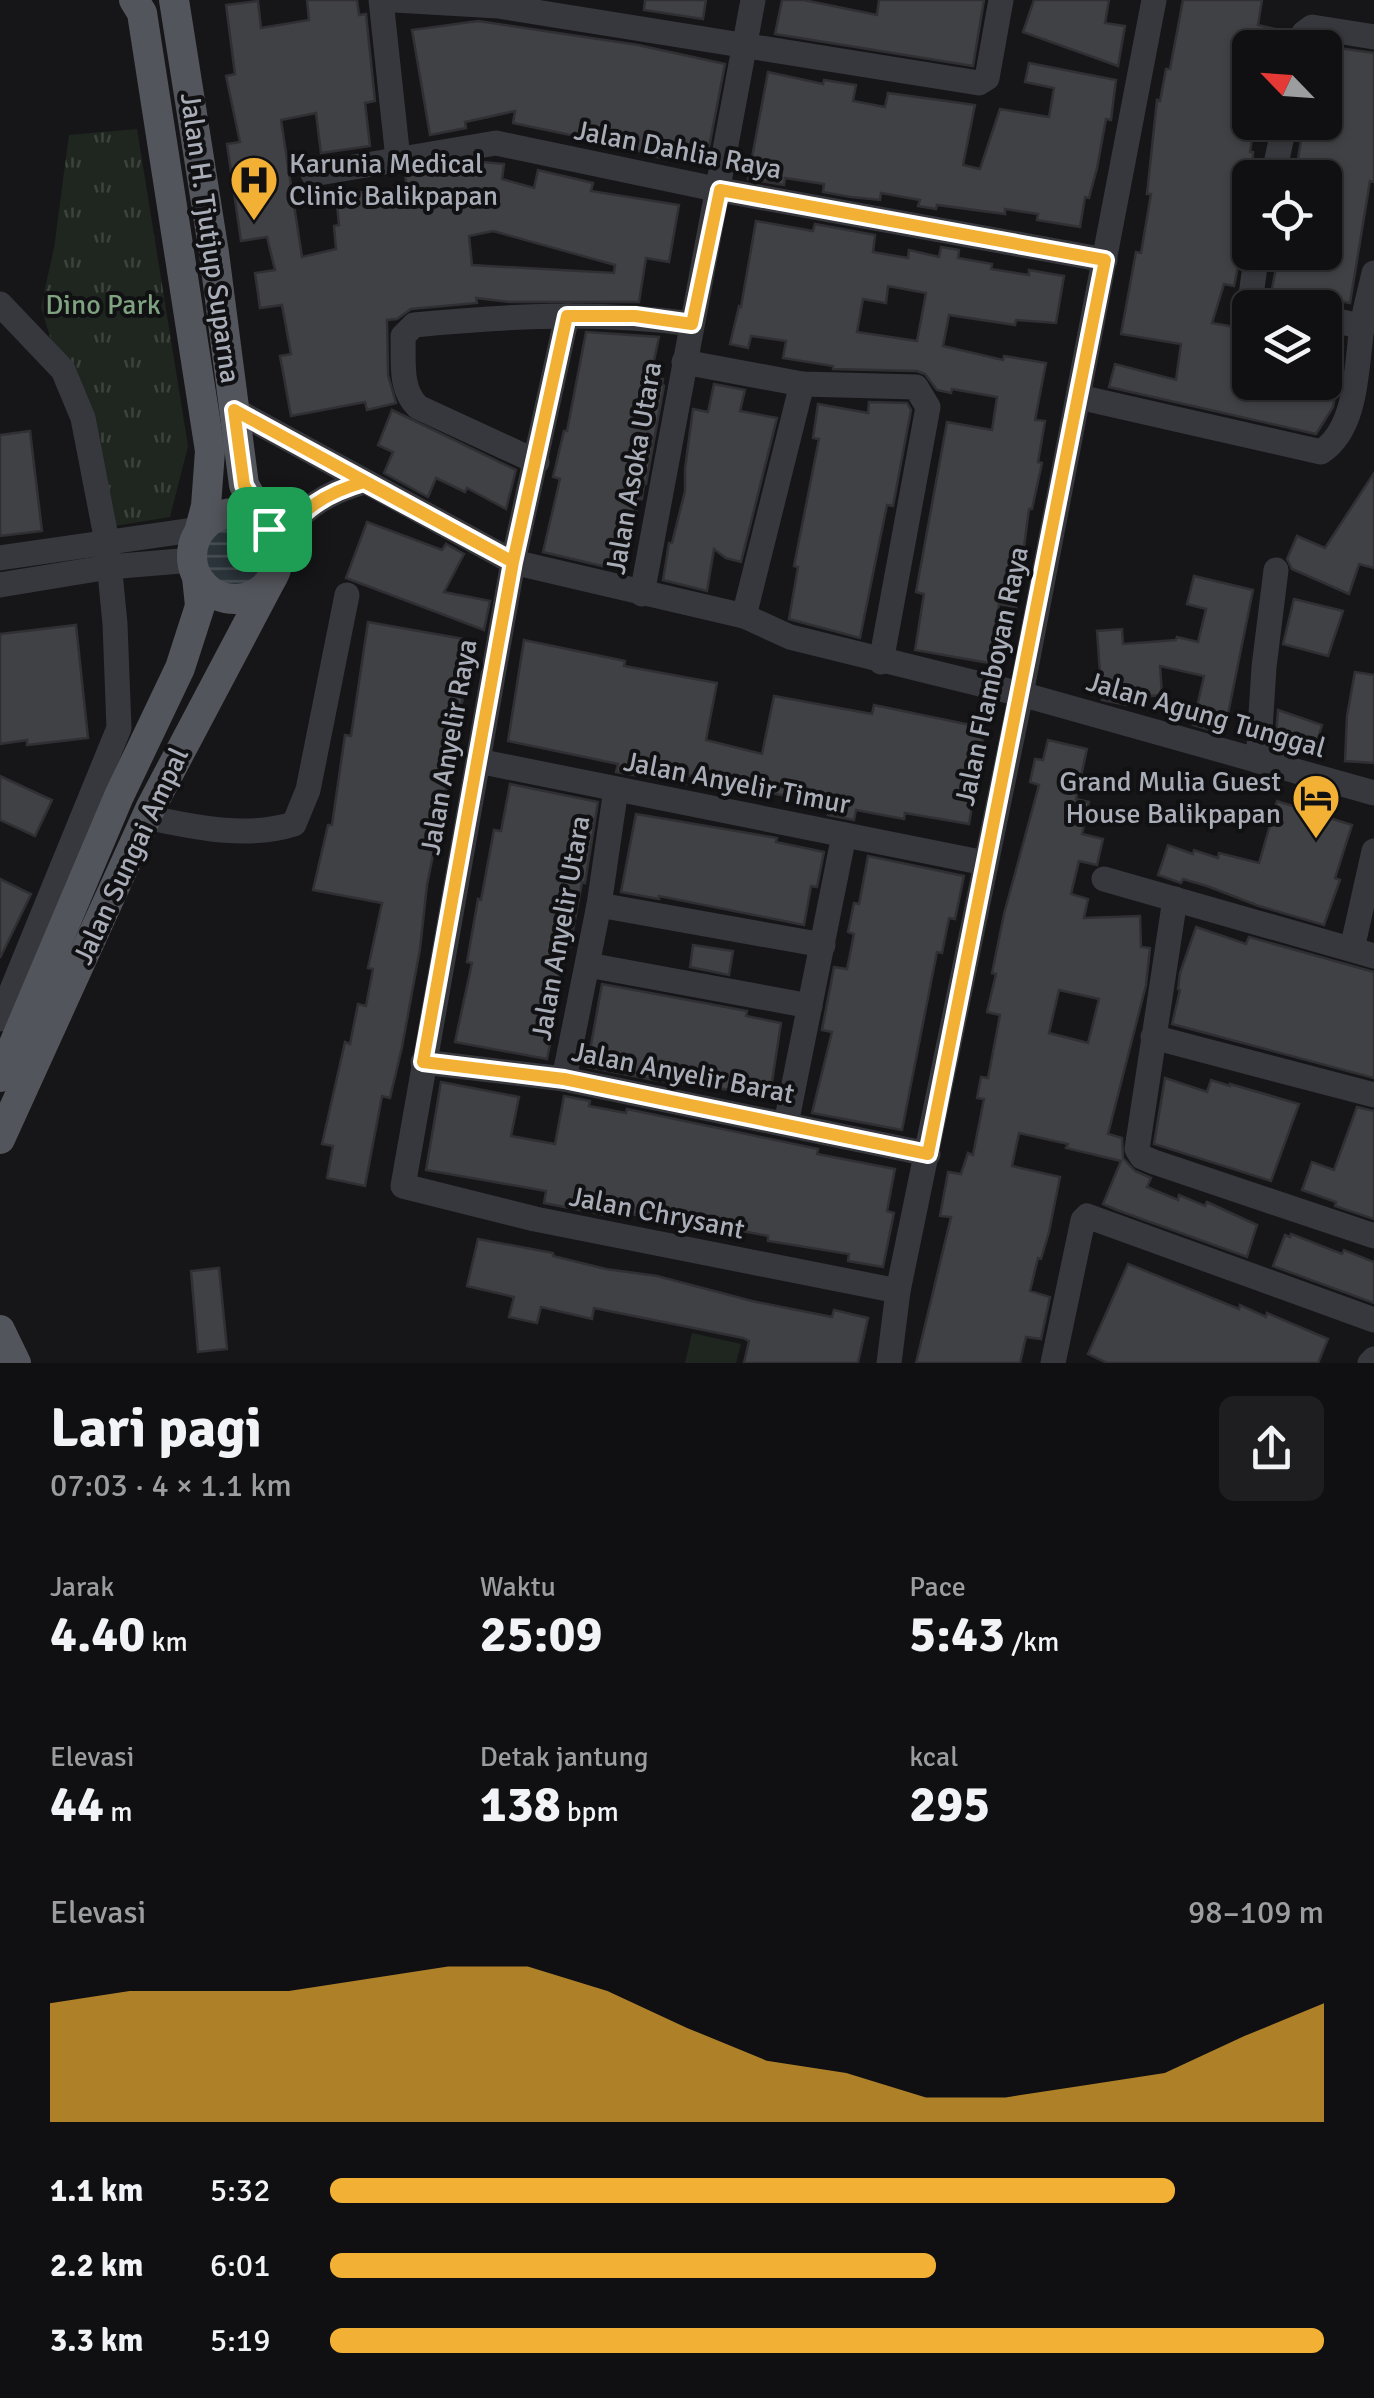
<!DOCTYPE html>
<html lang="id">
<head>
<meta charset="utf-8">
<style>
  :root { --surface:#101012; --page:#1e1e20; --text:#f1f3f6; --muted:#9c9d9f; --line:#303032; --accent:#f2b134 }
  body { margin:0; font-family:Signika,sans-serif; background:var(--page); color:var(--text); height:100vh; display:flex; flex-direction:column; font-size:38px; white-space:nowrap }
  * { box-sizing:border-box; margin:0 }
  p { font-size:32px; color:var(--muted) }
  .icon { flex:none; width:55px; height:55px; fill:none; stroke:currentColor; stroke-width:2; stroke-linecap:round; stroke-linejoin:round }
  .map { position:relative; height:1363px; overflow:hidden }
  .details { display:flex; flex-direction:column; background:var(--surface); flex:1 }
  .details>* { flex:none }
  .needle { width:65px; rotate:295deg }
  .controls { position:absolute; left:1232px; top:30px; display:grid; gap:20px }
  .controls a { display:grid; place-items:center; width:110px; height:110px; border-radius:15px; background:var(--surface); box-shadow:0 2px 8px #0004,0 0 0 2px var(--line); font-size:50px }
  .pin { position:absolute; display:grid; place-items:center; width:85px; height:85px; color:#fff; margin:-42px; border-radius:20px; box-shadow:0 5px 15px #0006 }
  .round { display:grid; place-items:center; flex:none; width:105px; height:105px; border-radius:15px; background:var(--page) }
  .headline { display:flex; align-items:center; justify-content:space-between; height:170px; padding:0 50px }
  h1 { font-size:55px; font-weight:700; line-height:75px }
  .figures { display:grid; grid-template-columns:repeat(3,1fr); gap:15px; height:170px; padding:10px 50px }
  .figures div { display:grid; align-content:center }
  .figures b { font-size:50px; font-weight:700 }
  .figures small { font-size:28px; font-weight:400 }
  .figures p { font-size:28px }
  .chart { height:280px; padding:20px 50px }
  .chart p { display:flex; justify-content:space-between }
  .chart svg { width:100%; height:180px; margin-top:10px; fill:var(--accent); opacity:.7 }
  ul { padding:0 50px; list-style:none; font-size:32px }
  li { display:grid; grid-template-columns:160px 120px 1fr; align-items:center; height:75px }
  li i { height:25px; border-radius:12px; background:var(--accent) }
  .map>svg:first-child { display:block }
  .grass { fill:#1e261f }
  .park { fill:url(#park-tufts) }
  .water { fill:url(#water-rules) }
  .building { fill:#404145; stroke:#303034; stroke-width:2.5; fill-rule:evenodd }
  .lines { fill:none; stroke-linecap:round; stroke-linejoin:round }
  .minor { stroke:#37383d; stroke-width:25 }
  .major { stroke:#53555c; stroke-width:30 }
  .route-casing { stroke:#fff; stroke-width:20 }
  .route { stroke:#f2b134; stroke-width:12 }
  .labels { text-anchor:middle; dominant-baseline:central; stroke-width:8; stroke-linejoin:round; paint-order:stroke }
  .street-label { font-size:28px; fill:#a8adb8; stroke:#111113 }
  .poi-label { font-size:28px; fill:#a8adb8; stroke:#111113; text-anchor:start }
  .park-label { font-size:28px; fill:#7fa381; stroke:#111113 }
</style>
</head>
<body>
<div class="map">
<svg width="1374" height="1363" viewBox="0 0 1374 1363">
  <defs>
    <pattern id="park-tufts" width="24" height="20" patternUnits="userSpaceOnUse" patternTransform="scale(2.5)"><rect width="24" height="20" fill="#1e261f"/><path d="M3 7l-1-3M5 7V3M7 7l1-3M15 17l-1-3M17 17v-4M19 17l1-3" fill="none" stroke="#3c433d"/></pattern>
    <pattern id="water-rules" width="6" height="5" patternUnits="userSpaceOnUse" patternTransform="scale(2.5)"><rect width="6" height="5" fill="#2c353c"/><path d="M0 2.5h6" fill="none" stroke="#485056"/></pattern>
  </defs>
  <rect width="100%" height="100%" fill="#161618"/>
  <!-- grass -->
  <path class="grass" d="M692,1333L741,1344L736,1363H685Z"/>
  <!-- park -->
  <path class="park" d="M137,129L188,446L170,517L108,527L41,307L54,248L69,135Z"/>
  <!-- water -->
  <circle class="water" cx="233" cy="556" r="38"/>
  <!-- building -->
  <g class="building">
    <path d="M307,0H357L359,15L366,14L375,101L365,103L370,146L321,153L316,113L281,120L302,257L336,249L334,226L339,225L336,195L407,187L405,175L483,162L504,164L502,179L534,188L538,170L593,183L591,191L679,205L669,262L646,258L639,302H510L476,298L477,303L411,309L397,319L387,320L388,375L396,403L367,410L365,402L291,416L280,356L291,354L282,305L260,308L255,273L275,270L267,237L241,241L227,144L240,142L226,76L235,74L226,5L258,1L261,28L309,20ZM493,231L615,265L614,273L472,265L469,236Z"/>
    <path d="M645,0H706L703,19L644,10Z"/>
    <path d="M782,0H804L877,15L879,0H984L973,66L775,34Z"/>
    <path d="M1034,0H1109L1105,23L1125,26L1118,66L1023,32Z"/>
    <path d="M1183,0H1262L1258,25L1288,32L1285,48H1250V122H1254L1250,152H1253L1250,208L1234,286L1224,284L1212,323L1235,327L1234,332L1250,335V382H1325V343L1343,347L1333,407L1316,434L1109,387L1115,364L1176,380L1181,344L1121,334L1136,252L1141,253L1151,194H1147L1157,100L1160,101L1166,69H1170Z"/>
    <path d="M478,21L638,45L725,64L707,158L668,152L666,160L639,151L575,139V136L513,123L515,111L465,122L466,128L430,135L412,30Z"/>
    <path d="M1325,46L1374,53V182L1370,181L1350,303L1307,295L1306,298L1272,289L1279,252H1325V178H1295L1304,122H1325Z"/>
    <path d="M1029,63L1116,80L1111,120L1106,119L1097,168L1089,198L1085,197L1080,227L1037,220L1038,214L1005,209V214L937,205L936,209L918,206L920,200L881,193L880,200L851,197L823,192L824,184L785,178L784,185L748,179L768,72L823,84L824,80L856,85L853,101L885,107L888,93L975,105L963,165L980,169L1000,109L1049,117L1054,88L1025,82Z"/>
    <path d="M756,221L813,231L815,224L875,235L873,252L908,258L909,250L939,257L941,247L959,250L958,258L992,264L991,269L1029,275V270L1064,276L1056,323L1016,320L1015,325L949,315L943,346L1003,360L1004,356L1046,363L1035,420L1045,421L1038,462L1042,463L1032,509H1029L1016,607L999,604L989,663L915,650L924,594L916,592L947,422L992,430L997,397L952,389L951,393L937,390L925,374L917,371L833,369V366L783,358L786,341L751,336L748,348L730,344L739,306L741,307ZM888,286L926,293L917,341L857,332L863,299L886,303Z"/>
    <path d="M586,332L659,337L651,375L663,379L662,384L664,386L646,484H644L642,499H639L623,571L543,552L560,479L553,477L564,431H567Z"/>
    <path d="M714,384L745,390L740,411L777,418L741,562L726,558L714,549L707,591L663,580L669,543H672L685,491V469L693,409L708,412Z"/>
    <path d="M869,402L907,403L911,410L893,506L887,505L860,638L789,619L798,567L794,566L819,439L813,438L818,404L868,413Z"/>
    <path d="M392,410L516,470L506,509L467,488L465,492L436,478L428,497L384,473L393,452L378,445Z"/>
    <path d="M30,431L42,531L0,536V435Z"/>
    <path d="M1374,473V568L1359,564L1349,594L1292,569L1287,559L1297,536L1325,548Z"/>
    <path d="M367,522L442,550L446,544L464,554L444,592L490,601L484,630L346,578Z"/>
    <path d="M1194,576L1253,590L1224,734L1193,725L1204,676L1160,666L1162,695L1127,698V705L1102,700L1097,631L1122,629L1123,644L1176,640L1177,637L1198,642L1206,609L1187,604Z"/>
    <path d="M1294,599L1343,611L1328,656L1283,644Z"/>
    <path d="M368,622L475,641L457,726L462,727L456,757L453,756L427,885L420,949L402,1047L390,1098L382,1096L365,1186L327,1178L333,1146L322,1144L345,1042L350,1044L358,1004L366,1006L373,969L368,968L382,903L313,890L328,825H332L345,735L351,736Z"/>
    <path d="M76,625L88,738L27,745V740L0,744V634Z"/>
    <path d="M524,640L625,661L624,666L717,683L706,740L762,754L774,696L872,714L874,705L985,728L969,824L905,813L904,819L856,810L854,820L828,815L829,811L804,806L805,801L781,795L687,775L686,784L616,772L618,764L508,741Z"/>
    <path d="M1355,672L1374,675V763L1345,761L1347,716Z"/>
    <path d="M1278,710L1322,725L1315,748L1276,735Z"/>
    <path d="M1048,740L1087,749L1076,799L1089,802L1082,834L1103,839L1097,865L1079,861L1071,894L1088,899L1084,918L1140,916L1141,947L1150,948L1146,985L1108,1134L1122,1138L1123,1158L1135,1171L1151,1178L1147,1187L1178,1200L1179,1195L1205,1206L1207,1202L1257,1225L1247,1257L1117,1210L1103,1204L1121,1161L1066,1148L1068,1144L1019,1133L1012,1166L1060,1177L1049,1232L1041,1259L1038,1258L1030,1291L1050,1297L1041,1339L1026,1337L1020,1363H916L951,1217L940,1216L948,1172L961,1174L968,1153L973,1155L984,1099L977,1098L981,1077L988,1078L1000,1015L987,1012L996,974L992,973L1004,914L1039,785L1030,782L1035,759L1043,760ZM1059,990L1099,999L1088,1043L1049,1033Z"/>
    <path d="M0,776L52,800L35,836L0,820Z"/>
    <path d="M510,784L598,802L585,883L582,882L570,947H566L559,980L563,981L547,1059L455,1042L472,963L467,962L478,899L481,900L494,830L501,831Z"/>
    <path d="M1277,801L1352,825L1335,878L1340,880L1324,925L1259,906L1207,886L1183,879L1181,883L1158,875L1168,845L1193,854L1194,850L1218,858L1219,853L1259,863Z"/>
    <path d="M636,814L777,838L776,842L824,852L817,887L811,886L804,925L659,896V899L621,892Z"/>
    <path d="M868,856L964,876L955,919L949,918L942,953L937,952L902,1130L812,1113L832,1032L822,1030L834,967L847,969L854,934L848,932L854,903L859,904Z"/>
    <path d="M0,879L31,894L0,958Z"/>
    <path d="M1196,927L1246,944L1249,937L1374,972V1078L1172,1024L1180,990L1178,989L1180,973Z"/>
    <path d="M693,945L733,951L729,975L690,967Z"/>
    <path d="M602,984L747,1011L746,1016L781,1023L770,1095L654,1080L587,1067Z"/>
    <path d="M1165,1078L1207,1092L1211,1080L1230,1086V1084L1299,1104L1271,1181L1154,1144Z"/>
    <path d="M441,1082L519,1097L511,1136L555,1144L564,1096L590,1101L589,1106L626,1113L627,1109L818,1149L817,1154L895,1169L887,1211L894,1213L883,1267L848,1261L849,1254L768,1241V1236L707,1224L706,1227L631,1214L611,1213L610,1216L544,1203L546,1191L426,1170Z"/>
    <path d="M1357,1107L1374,1111V1219L1335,1206L1336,1202L1302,1190L1312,1162L1334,1170Z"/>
    <path d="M1291,1234L1342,1254L1344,1250L1374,1262V1303L1273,1266L1285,1235L1290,1237Z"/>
    <path d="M478,1239L553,1253V1256L606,1269L657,1276L752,1301L832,1317L834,1310L868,1318L858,1363H744L749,1341L743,1338L594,1308L592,1319L541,1307L537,1323L509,1317L514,1297L467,1286Z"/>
    <path d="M1128,1264L1239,1309L1240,1305L1266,1317L1267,1313L1328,1339L1318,1363H1107L1088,1354Z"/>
    <path d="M219,1268L227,1349L198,1352L191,1271Z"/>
  </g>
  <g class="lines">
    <!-- minor -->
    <g class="minor">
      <path d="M381,0L398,159"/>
      <path d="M395,0L498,6L979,83L987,78L1001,0"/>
      <path d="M1301,48L1304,33L1312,27L1374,37"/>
      <path d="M313,174L496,143L720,190L1105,260"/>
      <path d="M1273,178L1285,122"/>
      <path d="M1257,252L1251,295L1259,302L1282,308"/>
      <path d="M0,304L63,370L83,418L107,542L115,624L119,728L0,1019"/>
      <path d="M567,316L513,562L403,1186L535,1219L898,1291"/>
      <path d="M1325,318L1363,327"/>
      <path d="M684,362L802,384L916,387L928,407L881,662"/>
      <path d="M1079,397L1321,452C1358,428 1356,366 1362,327C1365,309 1370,291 1374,273"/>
      <path d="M235,410L513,562L744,616L790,637L1021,694L1374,793"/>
      <path d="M537,462L418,407C399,389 404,360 403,336L414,325C507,316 598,311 692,324"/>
      <path d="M276,542C304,509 322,494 364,482"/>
      <path d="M0,558L200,529"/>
      <path d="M0,585L109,567L192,560"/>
      <path d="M642,594L753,0"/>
      <path d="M744,616L802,384"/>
      <path d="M478,761L985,863"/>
      <path d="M1258,761L1264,667L1276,570"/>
      <path d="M146,817C195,827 245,839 294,824L308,790L347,595"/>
      <path d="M1104,879L1374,956"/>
      <path d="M1175,899L1137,1149L1142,1157L1154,1162L1374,1236"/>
      <path d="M599,905L823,945"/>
      <path d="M1352,949L1374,851"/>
      <path d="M588,965L810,1006"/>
      <path d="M1153,1037L1374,1095"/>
      <path d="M423,1062L564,1079L928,1154"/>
      <path d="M564,1079L599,905L616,789"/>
      <path d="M786,1124L844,835"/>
      <path d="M889,1363L898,1291L1021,694L1154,0"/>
      <path d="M1053,1363L1083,1220L1087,1216L1374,1320"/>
      <path d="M1370,1363L1374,1359"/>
    </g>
    <!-- major -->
    <g class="major">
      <path d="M134,0L142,13L210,451L206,506L200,529"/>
      <path d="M174,0L214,253L244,485L269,529"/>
      <circle cx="235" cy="556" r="43"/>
      <path d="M0,1077L119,796L180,668L200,606L197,577"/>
      <path d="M0,1139L151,807L272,578"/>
      <path d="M0,1330L16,1363"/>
    </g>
  </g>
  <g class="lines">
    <!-- route casing -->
    <g class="route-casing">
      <path id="route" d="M269,529L276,542C304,509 322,494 364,482L513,562L423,1062L564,1079L928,1154L1105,260L720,190L692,324L635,316H567L513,562L234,410L244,485L269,529"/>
    </g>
    <!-- route -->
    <use href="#route" class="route"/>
  </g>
  <!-- icons -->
  <defs>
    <g id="hospital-pin" transform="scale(2.5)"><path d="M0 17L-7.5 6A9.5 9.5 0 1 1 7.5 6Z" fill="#f2b134" stroke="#111113"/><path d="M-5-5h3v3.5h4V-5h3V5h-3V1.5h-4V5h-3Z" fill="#111"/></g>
    <g id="hotel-pin" transform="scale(2.5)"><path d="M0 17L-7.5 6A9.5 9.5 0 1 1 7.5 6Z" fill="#f2b134" stroke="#111113"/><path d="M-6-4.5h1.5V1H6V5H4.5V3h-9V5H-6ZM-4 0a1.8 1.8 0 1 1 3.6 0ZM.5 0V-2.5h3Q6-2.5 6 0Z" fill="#111"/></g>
  </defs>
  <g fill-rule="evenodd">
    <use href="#hospital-pin" x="254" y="180"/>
    <use href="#hotel-pin" x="1316" y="798"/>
  </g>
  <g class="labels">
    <!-- street labels -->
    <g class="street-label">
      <text transform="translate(678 150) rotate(11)">Jalan Dahlia Raya</text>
      <text transform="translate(210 238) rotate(82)">Jalan H. Tjutjup Suparna</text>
      <text transform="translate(634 468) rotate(-80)">Jalan Asoka Utara</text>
      <text transform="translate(992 676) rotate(-78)">Jalan Flamboyan Raya</text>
      <text transform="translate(1206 715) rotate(16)">Jalan Agung Tunggal</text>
      <text transform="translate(449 747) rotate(-80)">Jalan Anyelir Raya</text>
      <text transform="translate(737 783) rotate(11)">Jalan Anyelir Timur</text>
      <text transform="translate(131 856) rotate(-65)">Jalan Sungai Ampal</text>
      <text transform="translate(561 928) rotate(-80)">Jalan Anyelir Utara</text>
      <text transform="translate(683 1073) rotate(11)">Jalan Anyelir Barat</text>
      <text transform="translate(657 1213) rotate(11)">Jalan Chrysant</text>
    </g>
    <!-- poi labels -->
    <g class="poi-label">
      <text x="289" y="164">Karunia Medical<tspan x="289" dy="32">Clinic Balikpapan</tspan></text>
      <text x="1281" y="782" text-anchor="end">Grand Mulia Guest<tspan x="1281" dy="32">House Balikpapan</tspan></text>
    </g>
    <!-- park labels -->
    <g class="park-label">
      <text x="103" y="305">Dino Park</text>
    </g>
  </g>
</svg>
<div class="controls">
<a><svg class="needle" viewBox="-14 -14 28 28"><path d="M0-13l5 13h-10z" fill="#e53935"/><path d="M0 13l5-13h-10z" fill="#9c9d9f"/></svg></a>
<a><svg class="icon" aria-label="locate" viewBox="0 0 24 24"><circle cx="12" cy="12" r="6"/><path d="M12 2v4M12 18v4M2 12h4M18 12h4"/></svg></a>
<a><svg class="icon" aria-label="layers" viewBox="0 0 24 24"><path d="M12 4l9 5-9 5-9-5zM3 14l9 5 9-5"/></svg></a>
</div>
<div class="pin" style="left:269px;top:529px;background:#1e9e55"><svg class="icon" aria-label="arrive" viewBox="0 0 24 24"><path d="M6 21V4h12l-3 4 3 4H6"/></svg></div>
</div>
<section class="details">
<div class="headline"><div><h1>Lari pagi</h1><p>07:03 · 4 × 1.1 km</p></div><a class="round"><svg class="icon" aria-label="share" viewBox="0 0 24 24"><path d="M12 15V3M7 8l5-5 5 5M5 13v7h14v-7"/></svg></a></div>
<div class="figures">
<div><p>Jarak</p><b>4.40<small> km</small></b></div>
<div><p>Waktu</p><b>25:09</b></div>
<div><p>Pace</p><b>5:43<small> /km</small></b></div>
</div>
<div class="figures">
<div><p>Elevasi</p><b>44<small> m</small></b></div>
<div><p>Detak jantung</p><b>138<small> bpm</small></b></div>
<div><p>kcal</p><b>295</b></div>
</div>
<div class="chart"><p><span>Elevasi</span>98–109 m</p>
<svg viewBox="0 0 160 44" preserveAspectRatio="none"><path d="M0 44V15L10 12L20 12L30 12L40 9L50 6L60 6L70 12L80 21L90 29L100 32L110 38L120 38L130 35L140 32L150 23L160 15V44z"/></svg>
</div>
<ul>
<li><b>1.1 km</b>5:32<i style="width:85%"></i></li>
<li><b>2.2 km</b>6:01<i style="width:61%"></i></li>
<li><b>3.3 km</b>5:19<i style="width:100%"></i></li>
</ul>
</section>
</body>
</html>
